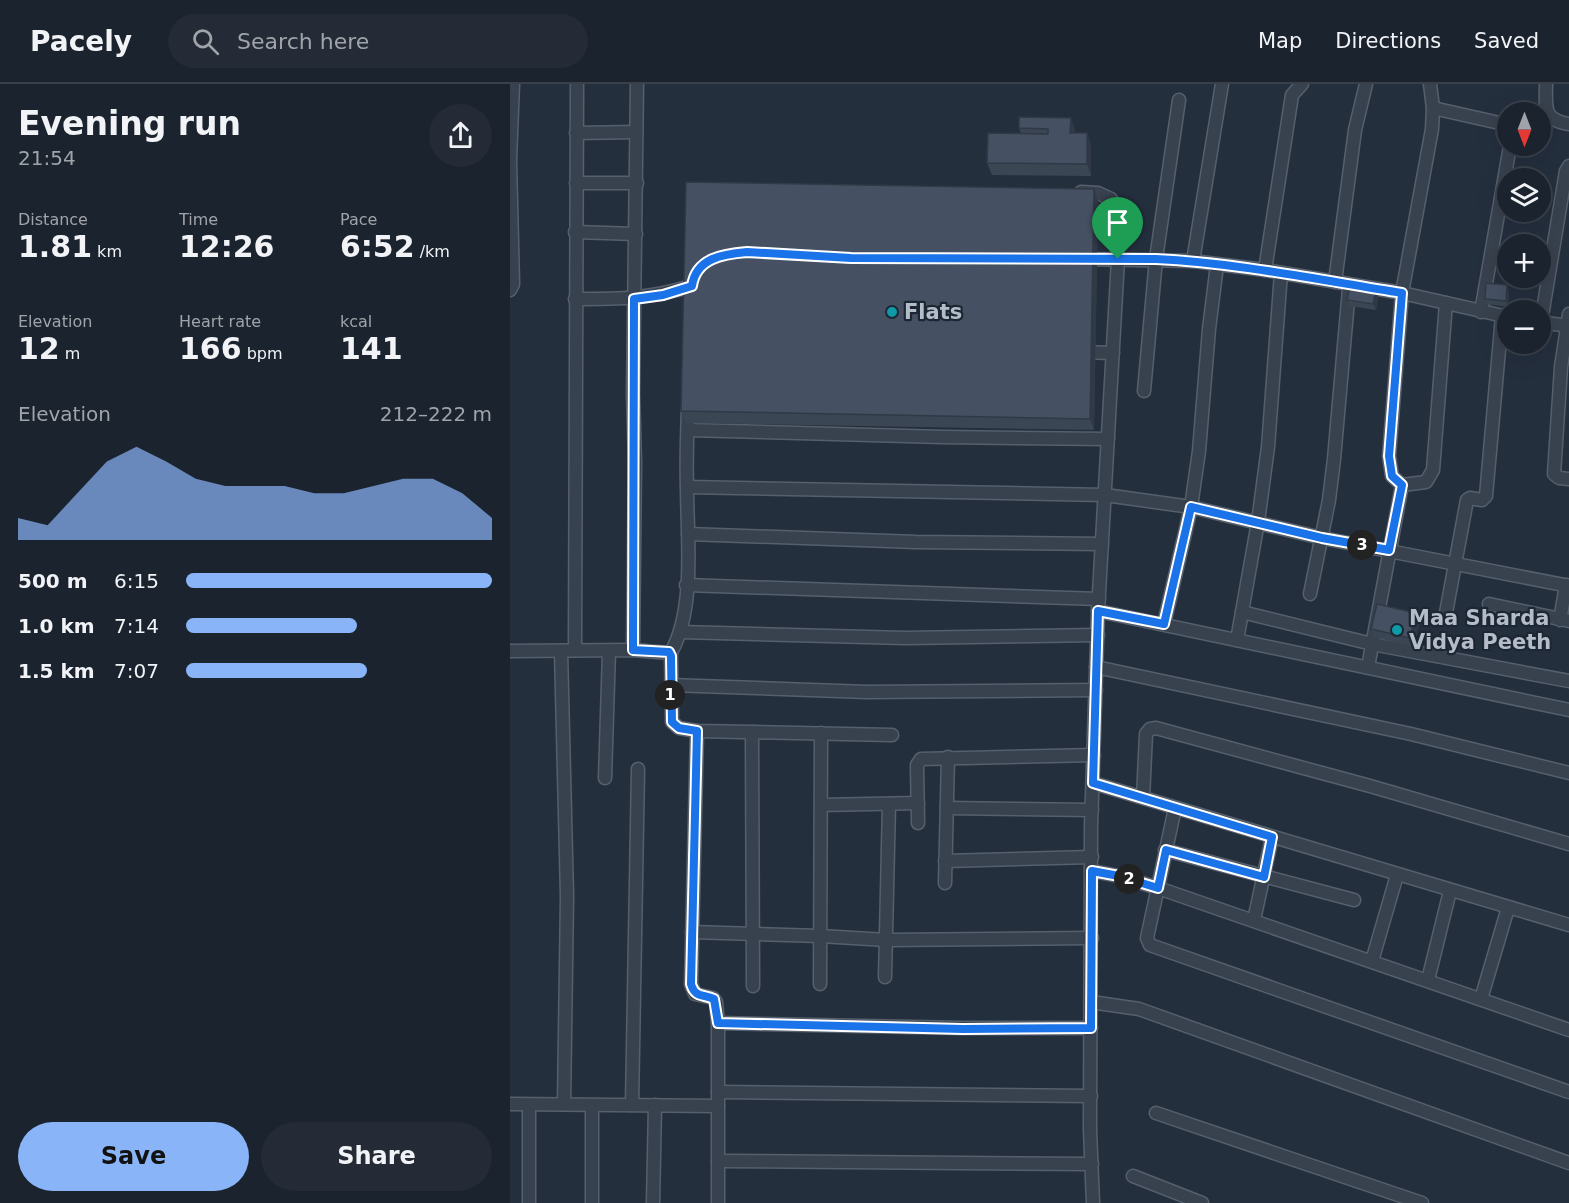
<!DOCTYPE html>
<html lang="en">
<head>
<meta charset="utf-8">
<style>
  :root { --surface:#1b232e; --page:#242b36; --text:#f1f3f6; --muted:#a0a4aa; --line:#39404a; --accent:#8ab4f8 }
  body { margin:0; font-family:"DejaVu Sans",sans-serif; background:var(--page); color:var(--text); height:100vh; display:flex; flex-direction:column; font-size:22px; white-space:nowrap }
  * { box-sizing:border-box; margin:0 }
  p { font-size:20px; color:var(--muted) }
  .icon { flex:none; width:33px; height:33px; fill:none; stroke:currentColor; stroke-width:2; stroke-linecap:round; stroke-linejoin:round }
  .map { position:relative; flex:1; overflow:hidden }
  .side { display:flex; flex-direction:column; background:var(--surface); width:510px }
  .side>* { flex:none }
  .needle { width:39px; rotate:180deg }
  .buttons { position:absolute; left:987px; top:18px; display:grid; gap:12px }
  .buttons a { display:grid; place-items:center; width:54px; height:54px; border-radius:50%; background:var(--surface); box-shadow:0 6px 24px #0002,0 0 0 2px var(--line); font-size:30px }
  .pin { position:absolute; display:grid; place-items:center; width:51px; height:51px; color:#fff; margin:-62px -26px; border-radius:50% 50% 50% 0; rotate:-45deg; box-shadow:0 0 6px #0007 }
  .pin .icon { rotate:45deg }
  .km { position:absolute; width:30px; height:30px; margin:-15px; border-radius:50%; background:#222; color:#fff; font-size:16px; line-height:30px; text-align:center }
  .round { display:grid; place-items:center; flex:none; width:63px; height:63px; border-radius:32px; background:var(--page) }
  .summary { display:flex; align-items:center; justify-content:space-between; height:102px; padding:0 18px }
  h1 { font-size:33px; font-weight:600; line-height:45px }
  .stats { display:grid; grid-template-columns:repeat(3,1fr); gap:9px; height:102px; padding:6px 18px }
  .stats div { display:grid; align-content:center }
  .stats b { font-size:30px; font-weight:600 }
  .stats small { font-size:16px; font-weight:400 }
  .stats p { font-size:16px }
  .chart { height:168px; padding:12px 18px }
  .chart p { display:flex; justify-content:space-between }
  .chart svg { width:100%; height:108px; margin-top:6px; fill:var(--accent); opacity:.7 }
  .button { display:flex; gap:12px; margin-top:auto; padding:12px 18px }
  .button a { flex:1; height:69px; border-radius:36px; background:var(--accent); color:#111; font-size:24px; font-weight:600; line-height:69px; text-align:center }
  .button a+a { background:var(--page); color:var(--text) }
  ul { padding:0 18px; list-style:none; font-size:20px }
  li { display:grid; grid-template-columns:96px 72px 1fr; align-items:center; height:45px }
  li i { height:15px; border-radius:8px; background:var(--accent) }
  header { display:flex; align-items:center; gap:36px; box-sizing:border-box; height:84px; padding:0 30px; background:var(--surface); border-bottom:2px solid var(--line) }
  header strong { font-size:28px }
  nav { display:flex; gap:33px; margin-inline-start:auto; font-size:21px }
  .search { width:420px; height:54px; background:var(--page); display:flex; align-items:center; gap:15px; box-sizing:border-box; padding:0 21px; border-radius:33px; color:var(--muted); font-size:22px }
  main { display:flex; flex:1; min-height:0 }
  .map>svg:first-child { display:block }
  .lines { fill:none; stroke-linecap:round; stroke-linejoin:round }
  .minor-casing { stroke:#565f6c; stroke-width:15 }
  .minor { stroke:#38414e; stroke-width:12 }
  .wall { fill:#3b4654 }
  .shaded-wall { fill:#303945 }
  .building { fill:#455162; stroke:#303945; stroke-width:1.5 }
  .route-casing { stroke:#fff; stroke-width:12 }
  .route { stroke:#1a73e8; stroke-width:8 }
  .culture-dot { fill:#0f9aa8; stroke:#1d2633; stroke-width:2 }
  .labels { text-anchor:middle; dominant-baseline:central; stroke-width:4.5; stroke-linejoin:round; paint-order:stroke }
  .poi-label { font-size:21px; font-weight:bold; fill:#b4bcc9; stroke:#1d2633; text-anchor:start }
</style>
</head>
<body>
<header>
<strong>Pacely</strong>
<div class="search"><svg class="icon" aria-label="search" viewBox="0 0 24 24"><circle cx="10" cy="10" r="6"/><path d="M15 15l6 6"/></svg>Search here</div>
<nav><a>Map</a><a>Directions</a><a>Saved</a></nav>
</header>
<main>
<section class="side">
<div class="summary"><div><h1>Evening run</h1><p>21:54</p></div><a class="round"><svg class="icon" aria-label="share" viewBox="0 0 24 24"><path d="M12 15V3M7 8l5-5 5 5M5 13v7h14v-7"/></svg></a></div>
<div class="stats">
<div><p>Distance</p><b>1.81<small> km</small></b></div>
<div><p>Time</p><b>12:26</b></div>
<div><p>Pace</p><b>6:52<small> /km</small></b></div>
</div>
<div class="stats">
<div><p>Elevation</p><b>12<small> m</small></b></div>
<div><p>Heart rate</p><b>166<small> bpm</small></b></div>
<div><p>kcal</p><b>141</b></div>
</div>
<div class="chart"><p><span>Elevation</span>212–222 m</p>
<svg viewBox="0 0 160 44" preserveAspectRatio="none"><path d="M0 44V35L10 38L20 25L30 12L40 6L50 12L60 19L70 22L80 22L90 22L100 25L110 25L120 22L130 19L140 19L150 25L160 35V44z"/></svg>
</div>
<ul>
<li><b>500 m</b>6:15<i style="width:100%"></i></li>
<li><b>1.0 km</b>7:14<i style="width:56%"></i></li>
<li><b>1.5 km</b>7:07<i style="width:59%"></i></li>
</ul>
<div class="button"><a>Save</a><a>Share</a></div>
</section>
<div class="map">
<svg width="1059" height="1119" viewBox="0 0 1059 1119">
  <rect width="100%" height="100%" fill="#242f3e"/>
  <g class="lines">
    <!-- minor casing -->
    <g class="minor-casing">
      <g id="minor">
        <path d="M1036,0C1036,23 1032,36 1059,40"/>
        <path d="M923,24L994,40L998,43"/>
        <path d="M66,49L126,48"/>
        <path d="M66,99H127"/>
        <path d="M571,108L588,109L601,115L604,131L608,175L588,527L581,743L580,1046L583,1119"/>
        <path d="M65,148L126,150"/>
        <path d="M572,175L683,177L755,186L892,209L998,233"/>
        <path d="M683,177L712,0"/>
        <path d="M755,186L782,11L792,0"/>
        <path d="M825,198L845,46L856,0"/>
        <path d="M0,206L3,200L0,76L3,0"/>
        <path d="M65,215C108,215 140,215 181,202"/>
        <path d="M971,228L1000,62"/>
        <path d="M1059,230L1051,283L1044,390L1049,394L1059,395"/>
        <path d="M1030,238L1059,242"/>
        <path d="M1031,238L1056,87L1059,82"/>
        <path d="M569,268L603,269"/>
        <path d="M634,307L646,175L669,16"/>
        <path d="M178,346L433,353L598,355"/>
        <path d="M892,401L882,392L879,372L892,209L922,45L923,24L920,0"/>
        <path d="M177,403L595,411L681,423L812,454L1059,502"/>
        <path d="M178,450L406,458L592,460"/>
        <path d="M176,501L589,515"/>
        <path d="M800,510L819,416L824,375L839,205"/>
        <path d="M979,520L1059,537"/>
        <path d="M588,527L1059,626"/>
        <path d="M732,528L862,560L1059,597"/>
        <path d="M935,534L957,416L960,414L972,416L976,412L992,232"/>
        <path d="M1050,536L1056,501"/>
        <path d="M654,540L681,423L689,367L699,245L707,181"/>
        <path d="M170,548L395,554L588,551"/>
        <path d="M727,556L748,438L758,363L771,189"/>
        <path d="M65,566L67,0"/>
        <path d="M123,566L125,378L123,310L127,0"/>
        <path d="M0,567L123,566L159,569L161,572L162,638L169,644L187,647L382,651"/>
        <path d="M51,567L57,812L54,1020"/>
        <path d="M160,570C186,527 177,452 177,403C176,377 177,351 178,325"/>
        <path d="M586,583L901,650L1059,689"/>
        <path d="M858,583L892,401L916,398L923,386L936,219"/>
        <path d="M160,601L357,608L586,606"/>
        <path d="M187,647L181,900L185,910L203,914L206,918L208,939V1119"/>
        <path d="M242,648L243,902"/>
        <path d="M95,694L99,567"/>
        <path d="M583,699L1059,841"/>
        <path d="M633,714L636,650L640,645L646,644L860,702L1059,760"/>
        <path d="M311,721L408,719"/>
        <path d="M437,724L582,726"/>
        <path d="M665,724L637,854L640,861L1059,1008"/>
        <path d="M408,739L407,681L411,675L584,671"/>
        <path d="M655,766L844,816"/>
        <path d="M435,777L582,773"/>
        <path d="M582,787L609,792L648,804L1059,946"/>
        <path d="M435,799L438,673"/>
        <path d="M744,836L762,753"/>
        <path d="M182,848L310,852L377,856L582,854"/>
        <path d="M862,877L887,791"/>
        <path d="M375,893L379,720"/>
        <path d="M918,896L940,807"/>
        <path d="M310,900L311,649"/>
        <path d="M971,915L998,824"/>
        <path d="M581,918L629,925L1059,1079"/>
        <path d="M208,939L453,944H581"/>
        <path d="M208,1008L581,1012"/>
        <path d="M0,1020L208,1022"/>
        <path d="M19,1021V1119"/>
        <path d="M122,1021L128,685"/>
        <path d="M646,1029L912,1119"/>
        <path d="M208,1077L582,1080"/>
        <path d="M623,1092L692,1119"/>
        <path d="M82,1119V1021"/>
        <path d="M143,1119L145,1021"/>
      </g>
    </g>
    <!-- minor -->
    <use href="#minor" class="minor"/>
  </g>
  <!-- wall -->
  <g class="wall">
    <path d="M509,44L565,45V49H577L581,61V92L482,91L477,79L511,50Z"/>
    <path d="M588,117L584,346L176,339L171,327Z"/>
    <path d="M866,206L868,212L866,226L840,222L837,216Z"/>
    <path d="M999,207L998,223L977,220L975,215Z"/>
    <path d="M909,538L904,563L864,553L861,545Z"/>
  </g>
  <!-- shaded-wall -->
  <g class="shaded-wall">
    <path d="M561,34L565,45V60L560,49Z"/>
    <path d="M577,49L581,61V92L577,80Z"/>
    <path d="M584,105L588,117L584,346L580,335Z"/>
    <path d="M997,201L999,207L998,223L996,217Z"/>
    <path d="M866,206L868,212L866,226L863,220Z"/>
    <path d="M906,529L909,538L904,563L900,554Z"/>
  </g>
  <!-- building -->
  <g class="building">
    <path d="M509,33L561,34L560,49H577V80L477,79L478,49L538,50V45L509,44Z"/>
    <path d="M176,98L584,105L580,335L171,327Z"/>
    <path d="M976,199L997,201L996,217L975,215Z"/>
    <path d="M840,202L866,206L863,220L837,216Z"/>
    <path d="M867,520L906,529L900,554L861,545Z"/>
  </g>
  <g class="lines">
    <!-- route casing -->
    <g class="route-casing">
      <path id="route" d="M237,168L341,174L646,175C728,179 810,196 892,209L879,372L882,392L892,401L879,466L812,454L681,423L654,540L588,527L583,699L762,753L754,793L656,766L648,804L609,792L582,787L581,944L453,945L208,939L204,915C193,910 185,914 181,900L187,647L169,644L162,638L161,572L159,568L123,566L124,215L153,211L182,202C186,174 213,170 237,168Z"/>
    </g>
    <!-- route -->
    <use href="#route" class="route"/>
  </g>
  <!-- markers -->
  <g class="culture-dot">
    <circle cx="382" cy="228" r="6"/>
    <circle cx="887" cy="546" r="6"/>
  </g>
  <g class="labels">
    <!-- poi labels -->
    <g class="poi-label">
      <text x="394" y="228">Flats</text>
      <text x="899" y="534">Maa Sharda<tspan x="899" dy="24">Vidya Peeth</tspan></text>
    </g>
  </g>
</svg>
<div class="buttons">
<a><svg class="needle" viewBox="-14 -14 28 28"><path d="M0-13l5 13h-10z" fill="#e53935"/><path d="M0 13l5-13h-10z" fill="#a0a4aa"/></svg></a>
<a><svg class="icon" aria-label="layers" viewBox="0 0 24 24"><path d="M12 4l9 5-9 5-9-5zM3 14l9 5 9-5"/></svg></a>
<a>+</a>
<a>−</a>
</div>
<div class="pin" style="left:608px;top:175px;background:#1e9e55"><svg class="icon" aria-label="arrive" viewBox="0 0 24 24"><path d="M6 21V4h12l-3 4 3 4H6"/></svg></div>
<b class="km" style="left:160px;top:611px">1</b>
<b class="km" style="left:619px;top:795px">2</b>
<b class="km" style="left:852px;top:461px">3</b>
</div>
</main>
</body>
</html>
